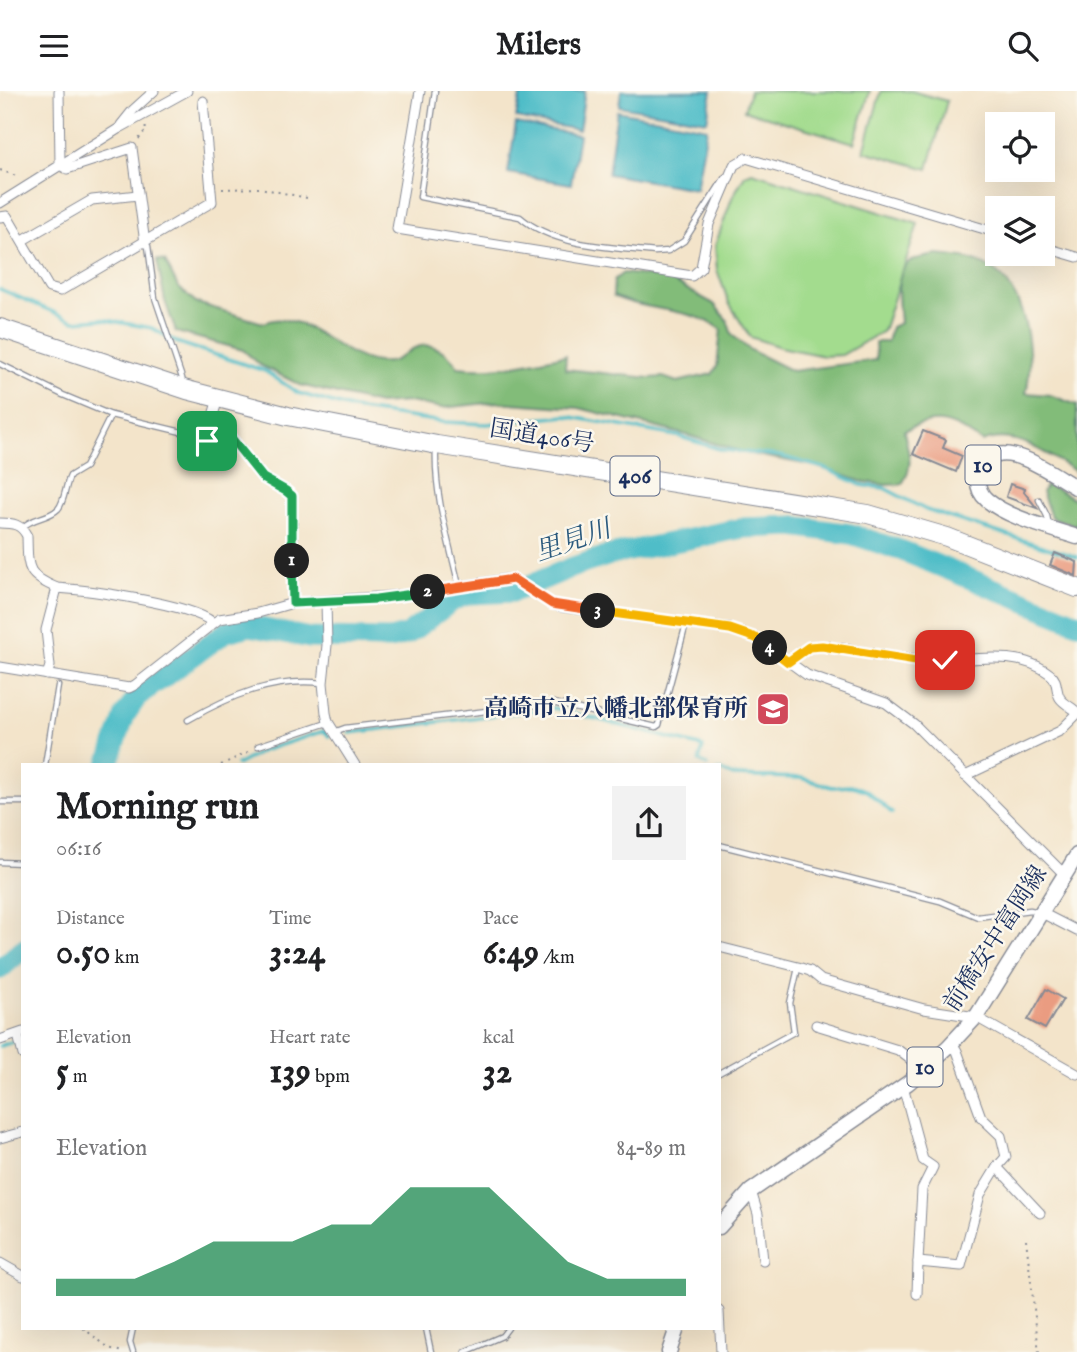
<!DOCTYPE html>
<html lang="en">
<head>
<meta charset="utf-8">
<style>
  :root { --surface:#fff; --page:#f2f2f2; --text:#202124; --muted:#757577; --accent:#0b8043 }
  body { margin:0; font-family:"IM FELL English","Noto Serif JP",serif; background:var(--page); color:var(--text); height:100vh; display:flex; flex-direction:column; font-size:26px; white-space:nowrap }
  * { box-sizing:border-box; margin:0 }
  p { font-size:23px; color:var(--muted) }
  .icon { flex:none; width:38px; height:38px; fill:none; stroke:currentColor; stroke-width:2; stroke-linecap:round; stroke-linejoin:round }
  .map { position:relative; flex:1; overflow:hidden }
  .sheet { position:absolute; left:21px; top:672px; width:700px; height:567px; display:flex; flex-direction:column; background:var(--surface); border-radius:0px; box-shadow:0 7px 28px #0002 }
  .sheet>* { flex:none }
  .fabs { position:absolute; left:985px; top:21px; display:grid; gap:14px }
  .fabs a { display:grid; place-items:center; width:70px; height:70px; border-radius:0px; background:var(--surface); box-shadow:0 7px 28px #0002; font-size:35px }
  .pin { position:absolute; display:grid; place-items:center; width:60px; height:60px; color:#fff; margin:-30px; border-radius:14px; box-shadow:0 4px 10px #0006 }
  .km { position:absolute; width:35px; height:35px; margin:-18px; border-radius:50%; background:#222; color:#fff; font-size:19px; line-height:35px; text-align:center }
  .round { display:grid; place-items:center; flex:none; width:74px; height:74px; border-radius:0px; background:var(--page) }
  .overview { display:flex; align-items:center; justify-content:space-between; height:119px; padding:0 35px }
  h1 { font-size:38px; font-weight:800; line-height:52px }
  .metrics { display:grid; grid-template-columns:repeat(3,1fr); gap:10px; height:119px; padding:7px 35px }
  .metrics div { display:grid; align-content:center }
  .metrics b { font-size:35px; font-weight:800 }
  .metrics small { font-size:19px; font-weight:400 }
  .metrics p { font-size:19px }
  .chart { height:196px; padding:14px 35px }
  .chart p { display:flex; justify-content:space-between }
  .chart svg { width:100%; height:126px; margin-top:7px; fill:var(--accent); opacity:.7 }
  header { display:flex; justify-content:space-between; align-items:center; height:91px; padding:0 35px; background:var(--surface); font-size:32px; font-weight:800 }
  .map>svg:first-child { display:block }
  .green { fill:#a3dc8e; stroke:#5f8676; stroke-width:2 }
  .forest { fill:#82bc79; stroke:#4e766c; stroke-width:2 }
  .water { fill:#50bdc8; stroke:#367693; stroke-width:2 }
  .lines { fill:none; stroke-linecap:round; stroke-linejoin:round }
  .stream { stroke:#50bdc8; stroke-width:3.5 }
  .river { stroke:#50bdc8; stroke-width:21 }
  .building { fill:#ea9c81 }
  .lane-casing { stroke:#878a94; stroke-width:7 }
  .street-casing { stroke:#878a94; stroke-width:11 }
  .primary-casing { stroke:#878a94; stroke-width:17 }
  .highway-casing { stroke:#878a94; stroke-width:20 }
  .path { stroke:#878a94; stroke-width:2; stroke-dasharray:2 5; stroke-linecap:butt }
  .lane { stroke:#fff; stroke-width:4.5 }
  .street { stroke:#fff; stroke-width:9 }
  .primary { stroke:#fff; stroke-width:14 }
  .highway { stroke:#fff; stroke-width:18 }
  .split-1-casing { stroke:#fff; stroke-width:14 }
  .split-2-casing { stroke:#fff; stroke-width:14 }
  .split-3-casing { stroke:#fff; stroke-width:14 }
  .split-4-casing { stroke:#fff; stroke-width:14 }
  .split-5-casing { stroke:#fff; stroke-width:14 }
  .split-1 { stroke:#22a559; stroke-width:9 }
  .split-2 { stroke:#22a559; stroke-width:9 }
  .split-3 { stroke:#f0652b; stroke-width:9 }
  .split-4 { stroke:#f5b400; stroke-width:9 }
  .split-5 { stroke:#f5b400; stroke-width:9 }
  .labels { text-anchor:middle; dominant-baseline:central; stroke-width:5; stroke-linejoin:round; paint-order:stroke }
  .shield { fill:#fbf7ec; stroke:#5e6b89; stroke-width:2 }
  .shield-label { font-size:23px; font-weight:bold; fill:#1b2f5e }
  .street-label { font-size:24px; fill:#1b2f5e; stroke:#fbf7ec }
  .poi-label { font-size:24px; font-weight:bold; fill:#1b2f5e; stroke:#fbf7ec; text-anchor:end }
  .water-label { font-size:26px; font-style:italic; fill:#2b5a7e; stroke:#fbf7ec }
</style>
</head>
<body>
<header><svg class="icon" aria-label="menu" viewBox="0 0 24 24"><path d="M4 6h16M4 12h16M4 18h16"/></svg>Milers<svg class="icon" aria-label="search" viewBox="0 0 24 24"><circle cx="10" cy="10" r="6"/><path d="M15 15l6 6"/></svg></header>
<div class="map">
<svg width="1077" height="1261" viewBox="0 0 1077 1261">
  <rect width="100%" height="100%" fill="#fbf7ec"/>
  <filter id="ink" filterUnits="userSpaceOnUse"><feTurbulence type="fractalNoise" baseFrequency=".0143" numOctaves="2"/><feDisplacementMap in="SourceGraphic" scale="14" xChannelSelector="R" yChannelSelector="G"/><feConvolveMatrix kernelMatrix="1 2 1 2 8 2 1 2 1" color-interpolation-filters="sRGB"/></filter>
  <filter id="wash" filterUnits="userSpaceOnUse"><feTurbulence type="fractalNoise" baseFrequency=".00686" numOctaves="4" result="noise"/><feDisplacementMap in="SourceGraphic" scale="28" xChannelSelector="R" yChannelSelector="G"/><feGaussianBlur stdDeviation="1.57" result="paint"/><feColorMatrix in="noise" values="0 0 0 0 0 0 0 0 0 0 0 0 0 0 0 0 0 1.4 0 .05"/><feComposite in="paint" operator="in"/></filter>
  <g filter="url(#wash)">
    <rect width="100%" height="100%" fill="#f3e4ca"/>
    <!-- green -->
    <g class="green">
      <path d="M750,0H870L854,52L744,19Z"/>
      <path d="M881,0H911L947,10L928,78L864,60Z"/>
      <path d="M752,81L918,133L883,240L842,264L824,265L780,256L750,246L729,212L717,179L715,155L732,107L745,84Z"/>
    </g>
    <!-- forest -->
    <g class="forest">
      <path d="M937,164C956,166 974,167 990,177C1027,199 1035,264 1026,302L1050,304L1077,314V381C1048,365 1016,337 982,351C952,331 938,323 904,340C908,363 915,372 902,393L886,394L860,390L815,375L746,362L687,344L579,317L497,311L442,317L409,311L379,313L300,294L260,274L243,259L176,241L165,210L157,169L165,170L178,196L197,212L263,232C306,213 342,276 389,271C399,270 407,259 417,256C433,250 450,263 458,276C495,281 530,271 566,264L565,278L650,287L663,286L677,291L712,283L717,276L721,238C690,216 647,221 613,205L614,189L623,182L667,187L714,213L727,229L732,244L750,259L792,280L876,269L875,251H887L891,236L900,232C899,215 893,183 909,171C916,166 929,166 937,164Z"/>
      <path d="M1047,393L1077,409V435L1051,426L1042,401Z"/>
    </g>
    <!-- water -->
    <g class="water">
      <path d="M521,0H585L579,39L516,27Z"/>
      <path d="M621,0H712L707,30L619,15Z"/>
      <path d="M617,20L707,37L696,98L608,83Z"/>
      <path d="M516,32L579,44L571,93L508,82Z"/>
    </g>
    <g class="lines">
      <!-- stream -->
      <g class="stream">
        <path d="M0,198L74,230L101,228L152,237L176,251L265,280L298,302L353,318L443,331L487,333L566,325L677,345L723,359L780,365L824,377L861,394L884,397L926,419L1077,466"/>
        <path d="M349,642L554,617L703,656L699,670L707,674"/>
        <path d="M237,674L262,660L324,640L329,645"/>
        <path d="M719,679L733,685L802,687L832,696L854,695L867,700L892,722"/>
        <path d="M0,955L18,949"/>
      </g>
      <!-- river -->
      <g class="river">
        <path d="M108,674L125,624L138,605L226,541L250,535L310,547L390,548L408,543L454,509L470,503L513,501L573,476L610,464L743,437L793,435L851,443L903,460L1077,532"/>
        <path d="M0,878L23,858"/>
      </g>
    </g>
    <g id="blocks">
      <!-- building -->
      <g class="building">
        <path d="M923,340L946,349L943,357L962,365L956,381L913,363Z"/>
        <path d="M1010,393L1025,398L1024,401L1037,417L1006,406Z"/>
        <path d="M1055,462L1077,471L1076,485L1050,474Z"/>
        <path d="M1046,898L1063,908L1045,938L1028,929Z"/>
      </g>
    </g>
  </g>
  <g filter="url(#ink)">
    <use href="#blocks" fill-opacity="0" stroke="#878a94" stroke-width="2"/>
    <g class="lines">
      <!-- lane casing -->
      <g class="lane-casing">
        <g id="lane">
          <path d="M435,0L420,106L520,126C555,156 611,156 655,161L668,160L684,150L725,86"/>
          <path d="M145,152L148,155L155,207L182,287L183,293"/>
          <path d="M0,273L63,304L111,324L190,343L207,350L228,344"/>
          <path d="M436,358C434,404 449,451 459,495"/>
          <path d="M1039,409L1047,425L1049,434"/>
          <path d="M22,437C32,426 48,428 58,418C65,410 65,395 70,385L85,376L111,324"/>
          <path d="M188,629C229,605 274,586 323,592"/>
          <path d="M334,641L345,637L553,612L656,636L659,634L686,533"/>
          <path d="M258,655L327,632"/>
          <path d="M45,674L58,595"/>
          <path d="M0,711H23"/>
          <path d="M719,754L940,810L978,826L1030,819L1040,821"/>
          <path d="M0,771L23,772"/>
          <path d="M719,982L794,941L790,912L798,877"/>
          <path d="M133,1237L130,1251L133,1261"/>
          <path d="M426,1237L431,1261"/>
          <path d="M465,1261L502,1245L508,1237"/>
        </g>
      </g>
      <!-- street casing -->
      <g class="street-casing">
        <g id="street">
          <path d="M59,0L60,74L67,78L132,57L145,152"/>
          <path d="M420,0L397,138L692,185L701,177L709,133L734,74L746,67L998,142"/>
          <path d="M121,34L133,19L154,0"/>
          <path d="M0,112L118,38L187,0"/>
          <path d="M0,126L7,125L49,197L60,200L212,111L203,10"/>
          <path d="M23,149L92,109L138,104"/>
          <path d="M1043,156L1077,166"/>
          <path d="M218,308L214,321L215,326L263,387L286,400L292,405L293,512"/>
          <path d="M0,432C13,432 21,433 27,445C28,476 25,484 57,497C88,499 191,513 212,531"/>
          <path d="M326,510L327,554L323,592L326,622L328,631L355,674"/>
          <path d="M788,571L809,556L822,555C853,558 882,566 913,569C955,575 1012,553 1050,583C1059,590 1055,599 1060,607C1064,613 1072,616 1077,621"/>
          <path d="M0,576L129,597L135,594L219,528L258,522L293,512L417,503L506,488L517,490L552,513L562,516L730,538L756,547L807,584L886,612L914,633L1065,784"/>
          <path d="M47,584L50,575L46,539L57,497"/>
          <path d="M965,685L1060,640L1077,623"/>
          <path d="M1040,821L1077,840"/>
          <path d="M719,856L798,876L810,880L821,889L924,918L976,926L1077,983"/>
          <path d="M816,934L898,959L923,978"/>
          <path d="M18,944L23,964"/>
          <path d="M0,949L23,941"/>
          <path d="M952,952L957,960L981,1026L1001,1045L1006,1066L997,1076"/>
          <path d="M903,995L923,1069L933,1076L922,1098L918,1171"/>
          <path d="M0,1047L23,1041"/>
          <path d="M751,1100L758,1123L763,1169"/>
          <path d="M0,1172L23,1185"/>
          <path d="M917,1203L918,1171L961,1175L980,1104L997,1076L1040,1122"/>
          <path d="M719,1220L721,1261"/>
        </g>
      </g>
      <!-- primary casing -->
      <g class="primary-casing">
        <g id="primary">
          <path d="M1077,397C1055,385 1013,352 989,367C983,370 979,378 978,385C977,394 980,403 987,409C1008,427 1050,437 1077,446"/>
          <path d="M719,1136L751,1100L908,992L948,956L976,926L1077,764"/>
          <path d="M669,1261L677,1237"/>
        </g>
      </g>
      <!-- highway casing -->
      <g class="highway-casing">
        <path id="highway" d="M0,237L187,299L288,325L437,354L868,423L947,446L1077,497"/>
      </g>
      <!-- path -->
      <g class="path">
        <path d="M139,48L147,37H142"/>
        <path d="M0,79L19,86"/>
        <path d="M222,98L260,97L307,107"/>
        <path d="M221,674L252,659"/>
        <path d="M1026,1148L1039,1261"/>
        <path d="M83,1237L109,1257L122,1261"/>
      </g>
      <!-- lane -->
      <use href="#lane" class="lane"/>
      <!-- street -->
      <use href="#street" class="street"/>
      <!-- primary -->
      <use href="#primary" class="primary"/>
      <!-- highway -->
      <use href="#highway" class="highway"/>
    </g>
  </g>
  <g class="lines" filter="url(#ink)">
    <!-- split-1 casing -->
    <g class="split-1-casing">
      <path id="split-1" d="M207,350L228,343L263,387L286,400L292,405V470"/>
    </g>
    <!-- split-2 casing -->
    <g class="split-2-casing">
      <path id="split-2" d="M292,470L293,512L376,508L428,501"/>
    </g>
    <!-- split-3 casing -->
    <g class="split-3-casing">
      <path id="split-3" d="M428,501L513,488L552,513L598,520"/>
    </g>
    <!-- split-4 casing -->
    <g class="split-4-casing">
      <path id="split-4" d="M598,520L730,538L756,547L770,557"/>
    </g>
    <!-- split-5 casing -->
    <g class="split-5-casing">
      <path id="split-5" d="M770,557L788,571L809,556L822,555L916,570L945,569"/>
    </g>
    <!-- split-1 -->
    <use href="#split-1" class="split-1"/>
    <!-- split-2 -->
    <use href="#split-2" class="split-2"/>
    <!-- split-3 -->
    <use href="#split-3" class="split-3"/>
    <!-- split-4 -->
    <use href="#split-4" class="split-4"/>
    <!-- split-5 -->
    <use href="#split-5" class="split-5"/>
  </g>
  <!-- icons -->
  <defs>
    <g id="school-square" transform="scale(1.75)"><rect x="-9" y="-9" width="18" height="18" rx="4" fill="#d1495b" stroke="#fbf7ec"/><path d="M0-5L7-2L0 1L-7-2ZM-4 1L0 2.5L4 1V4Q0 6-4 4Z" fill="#fff"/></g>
  </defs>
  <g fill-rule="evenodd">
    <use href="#school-square" x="773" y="618"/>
  </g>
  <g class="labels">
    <!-- shield labels -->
    <g class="shield">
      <rect x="965.5" y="354.5" width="35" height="39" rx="5"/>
      <rect x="610.5" y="365.5" width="49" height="39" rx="5"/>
      <rect x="907.5" y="956.5" width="35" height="39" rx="5"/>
    </g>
    <g class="shield-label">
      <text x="983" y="374">10</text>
      <text x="635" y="385">406</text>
      <text x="925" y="976">10</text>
    </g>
    <!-- street labels -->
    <g class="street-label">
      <text transform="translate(542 346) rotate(9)">国道406号</text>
      <text transform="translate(996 848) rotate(-57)">前橋安中富岡線</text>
    </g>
    <!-- poi labels -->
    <g class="poi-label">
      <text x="748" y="618">高崎市立八幡北部保育所</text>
    </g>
    <!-- water labels -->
    <g class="water-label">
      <text transform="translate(573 450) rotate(-19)">里見川</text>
    </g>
  </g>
</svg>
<div class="fabs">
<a><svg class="icon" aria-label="locate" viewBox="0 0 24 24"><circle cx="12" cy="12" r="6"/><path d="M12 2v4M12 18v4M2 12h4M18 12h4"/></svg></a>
<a><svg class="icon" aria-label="layers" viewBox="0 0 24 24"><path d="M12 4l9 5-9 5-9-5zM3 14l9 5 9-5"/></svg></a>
</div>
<div class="pin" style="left:207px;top:350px;background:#1e9e55"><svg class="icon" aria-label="arrive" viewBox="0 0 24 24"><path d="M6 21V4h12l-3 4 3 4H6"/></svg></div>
<div class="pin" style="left:945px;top:569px;background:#d93025"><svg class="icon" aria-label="check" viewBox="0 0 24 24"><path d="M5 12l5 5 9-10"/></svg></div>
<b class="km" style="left:292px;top:470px">1</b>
<b class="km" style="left:428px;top:501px">2</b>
<b class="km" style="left:598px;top:520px">3</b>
<b class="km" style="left:770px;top:557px">4</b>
<section class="sheet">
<div class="overview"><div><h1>Morning run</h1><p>06:16</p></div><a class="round"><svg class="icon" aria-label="share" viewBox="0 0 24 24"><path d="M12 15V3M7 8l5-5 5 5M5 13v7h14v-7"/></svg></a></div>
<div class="metrics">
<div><p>Distance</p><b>0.50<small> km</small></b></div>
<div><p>Time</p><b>3:24</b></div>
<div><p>Pace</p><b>6:49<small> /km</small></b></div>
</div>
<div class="metrics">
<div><p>Elevation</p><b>5<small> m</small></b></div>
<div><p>Heart rate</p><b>139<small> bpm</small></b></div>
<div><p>kcal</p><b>32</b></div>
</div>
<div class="chart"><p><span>Elevation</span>84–89 m</p>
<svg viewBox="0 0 160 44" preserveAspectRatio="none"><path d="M0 44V38L10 38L20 38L30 32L40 25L50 25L60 25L70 19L80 19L90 6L100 6L110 6L120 19L130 32L140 38L150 38L160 38V44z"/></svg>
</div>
</section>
</div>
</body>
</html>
